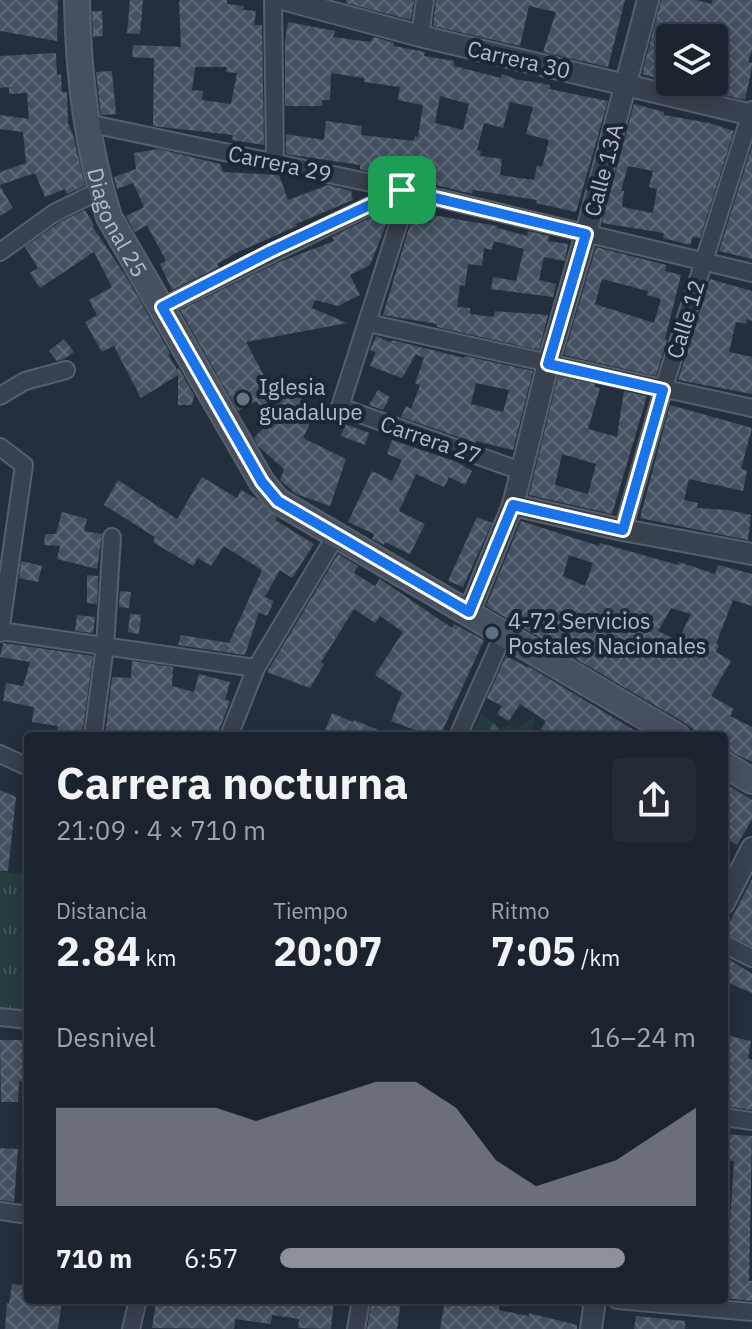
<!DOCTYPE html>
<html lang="es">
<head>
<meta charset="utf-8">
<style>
  :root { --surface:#1b232e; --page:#242b36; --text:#f1f3f6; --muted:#a0a4aa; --line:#39404a; --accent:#8c9099 }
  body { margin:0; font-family:"IBM Plex Sans",sans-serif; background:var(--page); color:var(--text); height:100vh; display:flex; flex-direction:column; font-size:30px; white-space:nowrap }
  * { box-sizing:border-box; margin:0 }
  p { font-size:26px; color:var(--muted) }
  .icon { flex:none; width:44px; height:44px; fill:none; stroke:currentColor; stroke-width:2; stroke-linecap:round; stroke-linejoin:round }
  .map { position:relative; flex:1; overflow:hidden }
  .drawer { position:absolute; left:24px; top:732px; width:704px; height:572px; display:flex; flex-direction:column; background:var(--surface); border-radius:8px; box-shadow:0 4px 20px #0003,0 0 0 2px var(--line) }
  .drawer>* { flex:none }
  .controls { position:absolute; left:656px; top:24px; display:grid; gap:16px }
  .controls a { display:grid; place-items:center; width:72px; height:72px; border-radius:8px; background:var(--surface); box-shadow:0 4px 20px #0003,0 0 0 2px var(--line); font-size:40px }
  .pin { position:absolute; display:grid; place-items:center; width:68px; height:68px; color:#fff; margin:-34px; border-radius:16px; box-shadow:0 4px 12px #0006 }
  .round { display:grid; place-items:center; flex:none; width:84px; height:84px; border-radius:8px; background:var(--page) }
  .overview { display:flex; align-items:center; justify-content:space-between; height:136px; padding:0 32px }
  h1 { font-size:44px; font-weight:800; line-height:60px }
  .figures { display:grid; grid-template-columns:repeat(3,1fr); gap:12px; height:136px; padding:8px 32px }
  .figures div { display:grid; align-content:center }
  .figures b { font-size:40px; font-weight:800 }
  .figures small { font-size:22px; font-weight:400 }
  .figures p { font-size:22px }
  .chart { height:224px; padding:16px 32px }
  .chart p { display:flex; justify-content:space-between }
  .chart svg { width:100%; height:144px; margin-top:8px; fill:var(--accent); opacity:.7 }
  ul { padding:0 32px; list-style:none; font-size:26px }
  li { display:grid; grid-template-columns:128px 96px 1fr; align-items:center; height:60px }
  li i { height:20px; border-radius:10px; background:var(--accent) }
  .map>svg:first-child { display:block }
  .forest { fill:url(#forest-firs) }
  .park { fill:url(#park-tufts) }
  .building { fill:url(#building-cross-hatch); fill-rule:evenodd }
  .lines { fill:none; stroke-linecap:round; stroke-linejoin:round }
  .minor-casing { stroke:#565f6c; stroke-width:20 }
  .tertiary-casing { stroke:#565f6c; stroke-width:24 }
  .secondary-casing { stroke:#565f6c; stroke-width:28 }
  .minor { stroke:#38414e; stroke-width:16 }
  .tertiary { stroke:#38414e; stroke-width:20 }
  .secondary { stroke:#465061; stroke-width:24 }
  .route-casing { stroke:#fff; stroke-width:16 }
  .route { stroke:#1a73e8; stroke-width:10 }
  .worship-dot { fill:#6b7280; stroke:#1d2633; stroke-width:3 }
  .service-dot { fill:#5c6f8a; stroke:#1d2633; stroke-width:3 }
  .labels { text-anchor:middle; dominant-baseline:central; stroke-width:8; stroke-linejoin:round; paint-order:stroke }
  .street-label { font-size:22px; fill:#b4bcc9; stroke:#1d2633 }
  .poi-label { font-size:22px; fill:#b4bcc9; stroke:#1d2633; text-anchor:start }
</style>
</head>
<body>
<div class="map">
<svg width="752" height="1329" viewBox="0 0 752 1329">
  <defs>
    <pattern id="forest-firs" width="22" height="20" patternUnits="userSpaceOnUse" patternTransform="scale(2)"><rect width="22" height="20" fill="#263c3f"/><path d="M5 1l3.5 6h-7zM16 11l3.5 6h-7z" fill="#435659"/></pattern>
    <pattern id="park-tufts" width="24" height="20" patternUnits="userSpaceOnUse" patternTransform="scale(2)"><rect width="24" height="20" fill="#263c3f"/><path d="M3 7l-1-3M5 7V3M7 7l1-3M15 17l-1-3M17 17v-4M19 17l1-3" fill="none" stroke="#435659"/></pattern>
    <pattern id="building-cross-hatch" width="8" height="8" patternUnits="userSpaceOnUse" patternTransform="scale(2)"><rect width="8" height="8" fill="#455162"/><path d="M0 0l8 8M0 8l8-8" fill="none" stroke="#5d6877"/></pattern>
  </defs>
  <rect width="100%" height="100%" fill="#242f3e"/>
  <!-- forest -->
  <path class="forest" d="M481,714L500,728L511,725L517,729L535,715L530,736H480L473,732Z"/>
  <!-- park -->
  <path class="park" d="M0,872L28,874V1016L0,1013Z"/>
  <!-- building -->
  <g class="building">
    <path d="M0,0H58L57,41L0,31Z"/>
    <path d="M130,0H143L140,34L127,33Z"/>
    <path d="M179,0H227V4L244,6L243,10L256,11L254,25H262L264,145L232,140L233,135L153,126L154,58L132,57L133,45L181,47ZM195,67H227L226,72L237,73L231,104L202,100L203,91L192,90Z"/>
    <path d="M346,0H414L411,20L346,3Z"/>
    <path d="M436,0H625L608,67L543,52L556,12L529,6L520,46L433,26Z"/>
    <path d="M661,0H696L711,4L713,0H752V50L748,62L752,63V67L745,100L675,83L714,82L718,52L714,50V38H703L705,31L683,26L680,38H670V82L642,74Z"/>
    <path d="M92,11H102L103,36L93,37Z"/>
    <path d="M288,22L335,31L333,37L370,42L374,37L394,43V46L425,52L424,56L454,61V66L501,78L502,74L515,79L550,85L549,89L608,101L576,212L536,203L537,200L473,190L472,194L433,184L406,177L408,171L378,168L377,172L366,171L360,169V165L286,154V134L324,140L326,121L362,126L361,135L414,141L415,136L418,137L423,105L398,100L400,87L364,82V78L331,73L330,100H322V106H285V41ZM440,96L469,104L463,130L435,123ZM510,102L533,107L526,134L549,140L542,167L537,166L534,180L500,175L502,159L480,156L481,151L477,150L484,123L503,128Z"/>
    <path d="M56,53L57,75L61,74L62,92H67L68,123L74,138L85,186L67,194L65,189L45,197L35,173L0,185V172L26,163L23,132L0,129V115L29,119L27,93L9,94V87L0,88V56Z"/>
    <path d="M112,71L116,114L101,115L96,72Z"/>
    <path d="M634,104L664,112V115L709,123L734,131L700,238L693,237L690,245L663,238L664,233L602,223ZM628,166L653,171L649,187L657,189L653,213L622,207L624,191H621Z"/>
    <path d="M752,146V259L719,251Z"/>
    <path d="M159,149L220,164L223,172L279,175L288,200L328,185L351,191L353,200L296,224L297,226L236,253L217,264L219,267L172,290L160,264L166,261L147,225L135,232L126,216L144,207L133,183L117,189L114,177L136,169L134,153Z"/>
    <path d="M0,186L13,208L0,216Z"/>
    <path d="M85,210L94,225L92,226L127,278L170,353L168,355L178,371V367L194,395L192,405H178V375L141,398L114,346L102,352L85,322L97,315L89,300L112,287L94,252L40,288L30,273L38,268L25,247L60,222Z"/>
    <path d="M385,210L390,215L370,265L350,275L360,295L338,306L315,300L312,308L347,323L246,342L269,385L280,376L322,415L314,424L310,423L303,438L346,459L330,506L296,494L280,480L284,469L258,446L254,438L272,419L256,401L238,411L180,310L277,263L334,241L332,237Z"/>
    <path d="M432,215L497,226V228L527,236L528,231L549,236L548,241L568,244L565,261L544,257L539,280L556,284L553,297L491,289L493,277L516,281L524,249L494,241L492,250L484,248L482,266L468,264L465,286L460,285L457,307L470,308V314L494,317L495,311L548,315L539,350L437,327V324L383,315L412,218L431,223Z"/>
    <path d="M596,247L666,265L665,271L681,275L665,339L667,340L656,376L564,355ZM602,279L648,291L647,295L661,299L654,323L595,304Z"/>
    <path d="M710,279L752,291V321L747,319L746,324L736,322L729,352L752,357V394L678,380Z"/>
    <path d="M376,336L398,346L391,342L392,340L464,358L465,356L533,371L513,450L476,441V443L401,417L406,406L411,409L420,385L415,383L424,358L416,354L402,378L370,366L376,352L370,350ZM476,383L509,390L503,412L471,404Z"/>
    <path d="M64,339L74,352L64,359L57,361L49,351Z"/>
    <path d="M558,376L595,384L594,387L600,388L588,429L617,437L624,391L647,396L612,514L529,495ZM562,454L596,464L588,494L555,485Z"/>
    <path d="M378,390L390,397L383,410L369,405Z"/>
    <path d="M670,405L752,428L741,469L747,471L743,491L689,479L684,500L698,503L697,508L728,510L751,515L748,540L640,518Z"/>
    <path d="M345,424L369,433L365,445L341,436Z"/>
    <path d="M392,440L457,462L472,471L465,485L449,477L444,487L416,474L399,511L425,524L410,554L385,542L384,545L372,539L374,534L348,522L372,471L392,481L402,460L387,454Z"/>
    <path d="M202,477L237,498L241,490L257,499L277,518L275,520L314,544L292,578L280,570L265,597L274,601L267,616L259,612L245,655L178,645L181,635L229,643L262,570L224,546L211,566L198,558L193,566L153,542L155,537L104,505L118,480L177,519Z"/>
    <path d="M62,512L87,519L84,531L102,534L97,569L57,559L60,546L44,545L45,534H56Z"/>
    <path d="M477,517L492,523L463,587L448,581Z"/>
    <path d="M521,521L599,546L600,543L678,565L679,562L715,574L718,565L752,574V606L733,600L716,644L719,645L716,652L731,661L711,696L734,709L730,716L752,727V762L724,748V736H702L685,723L486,606ZM569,555L593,563L585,586L563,576ZM671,608L691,614L678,641L658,631Z"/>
    <path d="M338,554L358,566L354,573L375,586L380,579L452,628L454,624L484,640L440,736H419L420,732L391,721L402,693L375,675L403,632L380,616L375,623L354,609L321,662L324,664L310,688L267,672Z"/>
    <path d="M21,561L42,566L38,582L19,578Z"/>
    <path d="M87,575L98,576L97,604L87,603Z"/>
    <path d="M120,591L131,592L129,608L119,607Z"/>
    <path d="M130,614L141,615L139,634L128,632Z"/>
    <path d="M77,615L95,617L93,633L75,631Z"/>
    <path d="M3,643L93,656L82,736H57L58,726L32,722L34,707L3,701L6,683L23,686L30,662L0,657Z"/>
    <path d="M506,656L527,667L528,666L644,736H550L540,730L546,721L520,704L509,721L497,714L502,706L487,698Z"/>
    <path d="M132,661L173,667L172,686L194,692L199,674L230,682L225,700L230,701L217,736H105L112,677L131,678Z"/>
    <path d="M332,713L353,722L354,720L393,736H323Z"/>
    <path d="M724,783L752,800V819L737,845L724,837Z"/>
    <path d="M0,790L16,797L8,871H0Z"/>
    <path d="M752,879V946L724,933Z"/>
    <path d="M724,956L752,974V993L724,981Z"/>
    <path d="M729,1036L751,1041L748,1058L752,1060V1110L724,1106V1092L731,1061L724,1060Z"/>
    <path d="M0,1040H28V1081H19L18,1102H1Z"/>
    <path d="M724,1134L752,1136L749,1281H752V1301L724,1298V1221L730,1222L734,1161L724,1160Z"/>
    <path d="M0,1148L18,1149L14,1202L0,1200Z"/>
    <path d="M12,1284L28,1286V1300H62L58,1329H5L7,1303L9,1304Z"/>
    <path d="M177,1300H334L331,1329L298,1328L299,1319L272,1315L271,1324L235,1319L234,1329L152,1328L156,1301L176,1305Z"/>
    <path d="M372,1300H401L397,1329H367Z"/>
    <path d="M445,1300L499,1306V1310L529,1316V1313L577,1325V1329H440Z"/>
    <path d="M636,1316L685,1321V1329H634Z"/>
  </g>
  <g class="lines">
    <!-- minor casing -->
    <g class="minor-casing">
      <g id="minor">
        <path d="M273,0L275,162"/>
        <path d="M420,36L425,0"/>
        <path d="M87,123L409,191L752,273"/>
        <path d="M409,191L340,407L521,471"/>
        <path d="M0,252L54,213L101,190"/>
        <path d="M162,307L402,190"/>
        <path d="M368,323L752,408"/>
        <path d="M0,396L25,381L66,370"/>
        <path d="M0,447L24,465L0,633"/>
        <path d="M623,530L663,390L752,110"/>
        <path d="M0,631L256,668"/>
        <path d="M93,736L105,646L112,537"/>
        <path d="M229,736L256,668L337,534"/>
        <path d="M458,736L504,633"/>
        <path d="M0,754L28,767"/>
        <path d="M724,944L752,958"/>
        <path d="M0,1017L28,1020"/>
        <path d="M724,1117L752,1121"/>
        <path d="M0,1211L28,1215"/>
        <path d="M617,1300L752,1312"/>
        <path d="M131,1329L138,1300"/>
        <path d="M356,1329L361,1300"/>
      </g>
    </g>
    <!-- tertiary casing -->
    <g class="tertiary-casing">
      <g id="tertiary">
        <path d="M286,0L420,36L752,115"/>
        <path d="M513,505L623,530L752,554"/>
        <path d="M469,612L513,505L548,364L586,234L648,0"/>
        <path d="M724,903L752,848"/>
        <path d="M591,1329L595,1300"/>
      </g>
    </g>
    <!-- secondary casing -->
    <g class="secondary-casing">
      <g id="secondary">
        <path id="s1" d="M77,0C78,73 87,147 109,217L262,482L278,501L677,736"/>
        <path d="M724,764L752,781"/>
      </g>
    </g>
    <!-- minor -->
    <use href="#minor" class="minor"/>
    <!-- tertiary -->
    <use href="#tertiary" class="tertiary"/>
    <!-- secondary -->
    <use href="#secondary" class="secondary"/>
  </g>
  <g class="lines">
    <!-- route casing -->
    <g class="route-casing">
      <path id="route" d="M402,190L586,234L548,364L663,390L623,530L513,505L469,612L278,501L262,482L162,307L271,251Z"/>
    </g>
    <!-- route -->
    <use href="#route" class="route"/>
  </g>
  <!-- markers -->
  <circle class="worship-dot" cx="243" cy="399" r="8"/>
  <circle class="service-dot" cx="492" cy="633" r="8"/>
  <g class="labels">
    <!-- street labels -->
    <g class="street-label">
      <text transform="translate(519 59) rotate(13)">Carrera 30</text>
      <text transform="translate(280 163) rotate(12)">Carrera 29</text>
      <text transform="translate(603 170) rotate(-75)">Calle 13A</text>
      <text stroke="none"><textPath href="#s1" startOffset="228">Diagonal 25</textPath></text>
      <text transform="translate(685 319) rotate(-73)">Calle 12</text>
      <text transform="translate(431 439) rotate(19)">Carrera 27</text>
    </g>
    <!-- poi labels -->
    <g class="poi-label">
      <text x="259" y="386">Iglesia<tspan x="259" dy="25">guadalupe</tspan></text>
      <text x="508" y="620">4-72 Servicios<tspan x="508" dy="25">Postales Nacionales</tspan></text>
    </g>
  </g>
</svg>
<div class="controls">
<a><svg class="icon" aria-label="layers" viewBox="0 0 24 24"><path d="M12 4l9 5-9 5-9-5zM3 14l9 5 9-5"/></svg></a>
</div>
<div class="pin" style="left:402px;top:190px;background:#1e9e55"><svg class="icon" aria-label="arrive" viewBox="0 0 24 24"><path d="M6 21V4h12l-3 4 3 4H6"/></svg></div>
<section class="drawer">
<div class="overview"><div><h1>Carrera nocturna</h1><p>21:09 · 4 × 710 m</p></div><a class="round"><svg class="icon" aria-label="share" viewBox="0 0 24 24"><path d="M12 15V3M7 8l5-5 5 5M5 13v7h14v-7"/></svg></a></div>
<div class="figures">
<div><p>Distancia</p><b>2.84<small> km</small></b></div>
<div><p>Tiempo</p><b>20:07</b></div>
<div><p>Ritmo</p><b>7:05<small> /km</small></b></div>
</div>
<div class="chart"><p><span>Desnivel</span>16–24 m</p>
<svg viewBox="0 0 160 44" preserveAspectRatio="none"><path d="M0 44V14L10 14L20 14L30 14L40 14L50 18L60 14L70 10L80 6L90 6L100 14L110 30L120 38L130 34L140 30L150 22L160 14V44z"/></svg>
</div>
<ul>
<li><b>710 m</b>6:57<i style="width:83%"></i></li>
</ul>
</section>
</div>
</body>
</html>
